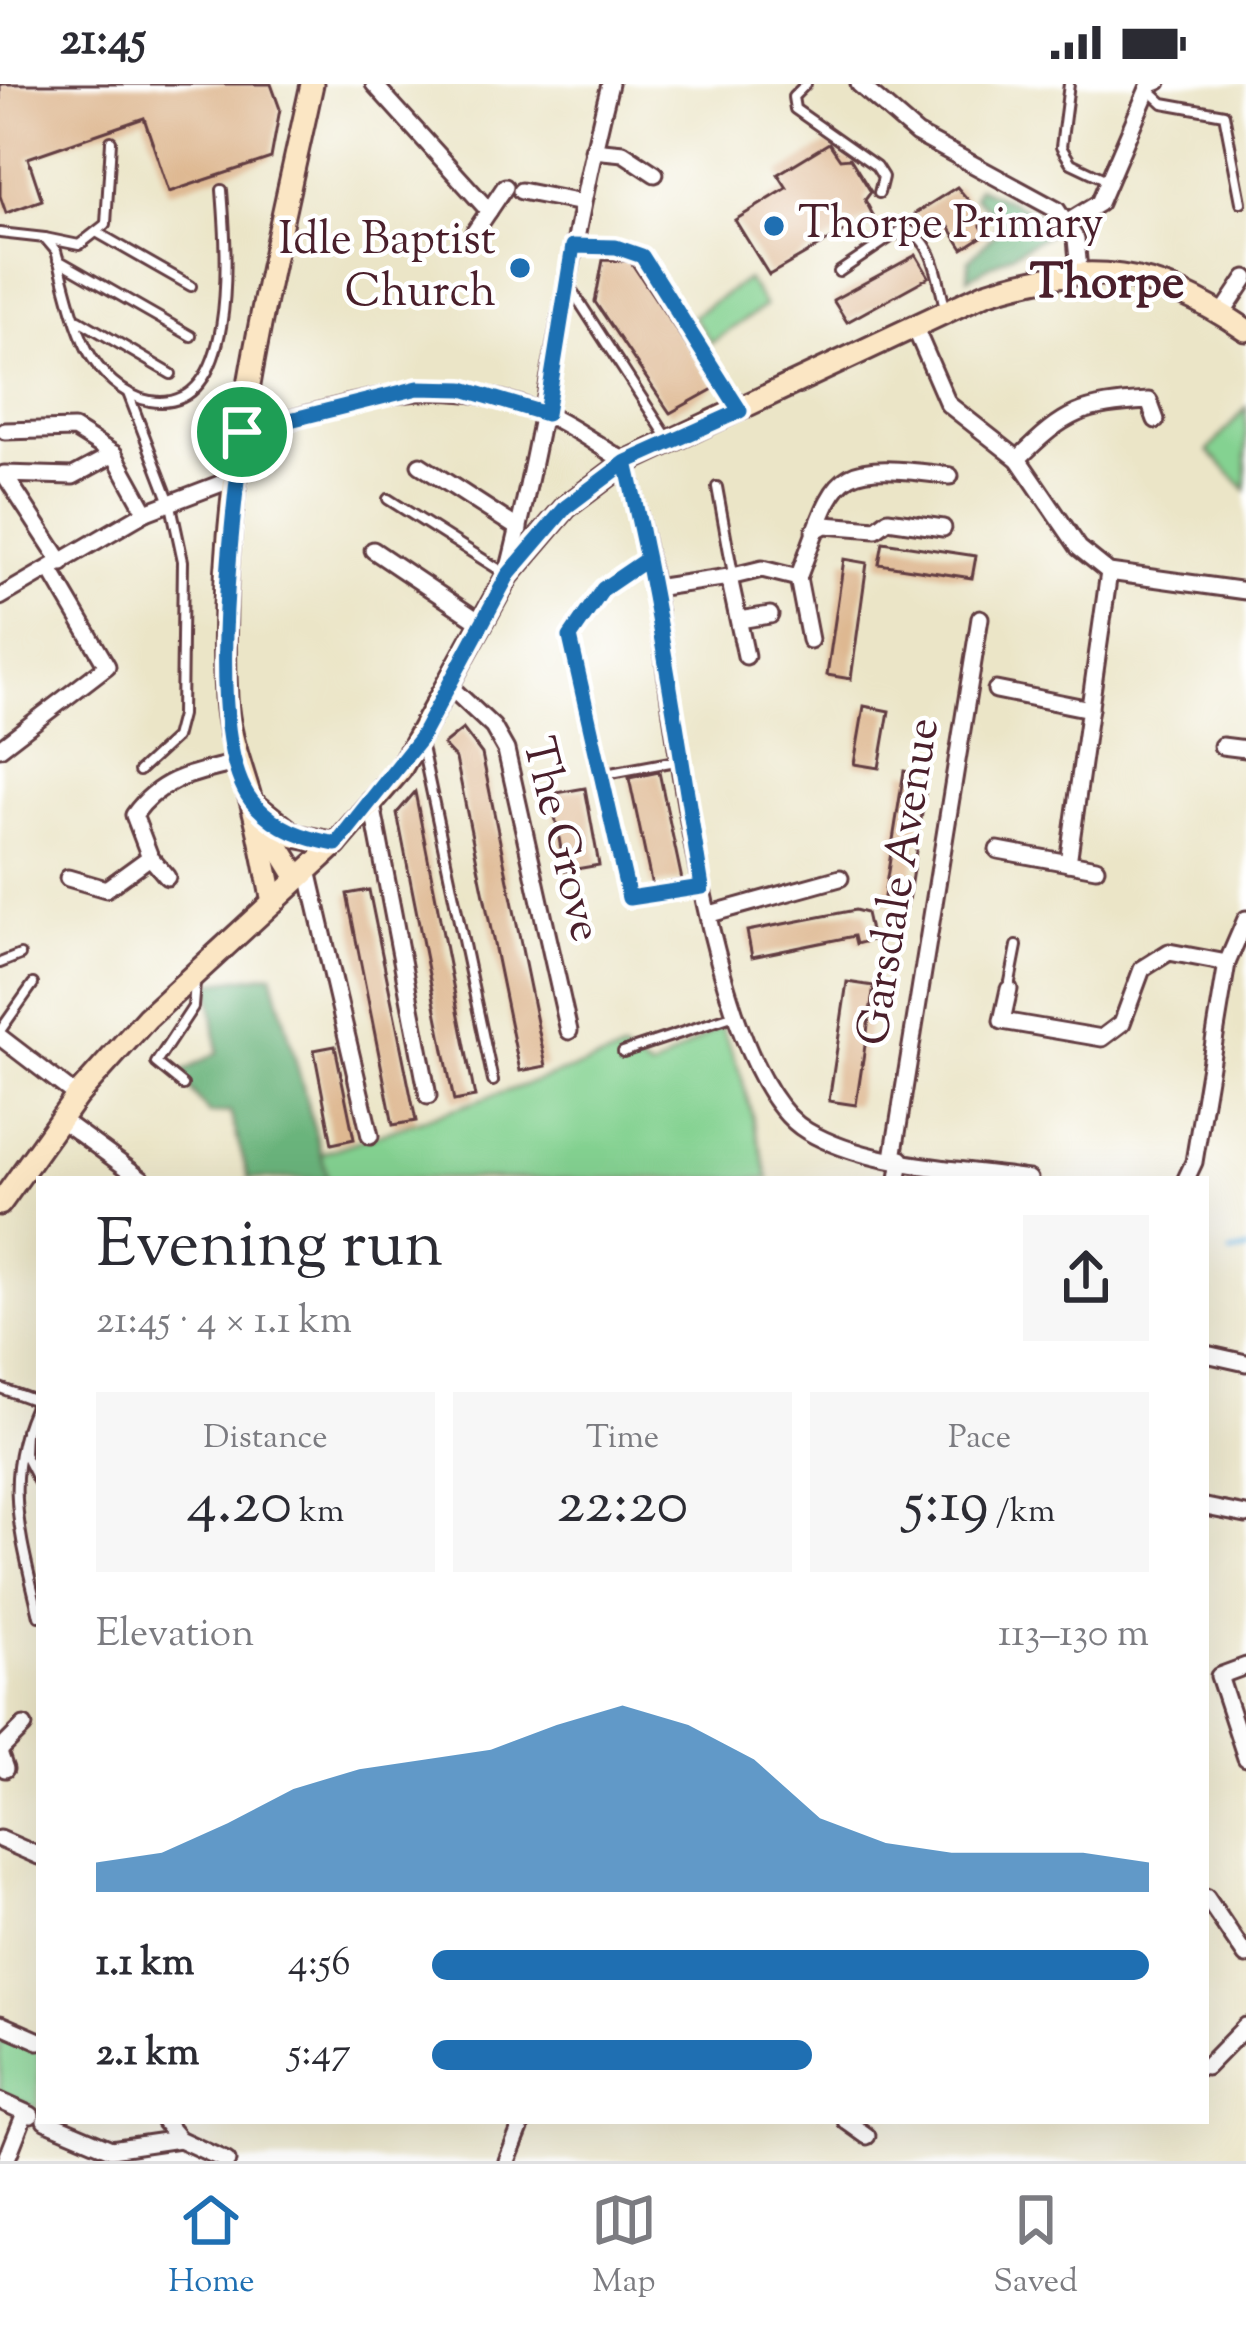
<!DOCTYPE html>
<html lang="en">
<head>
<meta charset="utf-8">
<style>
  :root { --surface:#fff; --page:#f7f7f7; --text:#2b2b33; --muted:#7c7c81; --line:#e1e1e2; --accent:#1f6fb2 }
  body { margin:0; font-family:"Sorts Mill Goudy",serif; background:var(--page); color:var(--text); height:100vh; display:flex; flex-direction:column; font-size:45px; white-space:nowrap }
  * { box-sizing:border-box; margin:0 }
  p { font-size:39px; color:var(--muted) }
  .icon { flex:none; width:66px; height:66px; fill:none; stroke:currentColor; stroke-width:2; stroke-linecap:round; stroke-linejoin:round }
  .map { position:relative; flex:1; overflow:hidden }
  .sheet { position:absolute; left:36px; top:1092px; width:1173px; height:948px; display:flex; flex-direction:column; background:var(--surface); border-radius:0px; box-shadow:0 12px 48px #0002 }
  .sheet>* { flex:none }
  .pin { position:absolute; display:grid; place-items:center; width:102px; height:102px; color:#fff; margin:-51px; border:6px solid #fff; border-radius:50%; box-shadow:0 3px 12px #0007 }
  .round { display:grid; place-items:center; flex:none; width:126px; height:126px; border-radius:0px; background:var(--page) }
  .headline { display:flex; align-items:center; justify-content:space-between; height:204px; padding:0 60px }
  h1 { font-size:66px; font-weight:600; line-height:90px }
  .figures { display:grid; grid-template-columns:repeat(3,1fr); gap:18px; height:204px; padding:12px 60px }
  .figures div { display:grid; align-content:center; border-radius:0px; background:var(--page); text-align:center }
  .figures b { font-size:60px; font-weight:600 }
  .figures small { font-size:33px; font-weight:400 }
  .figures p { font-size:33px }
  .chart { height:336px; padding:24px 60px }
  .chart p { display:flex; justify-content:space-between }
  .chart svg { width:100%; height:216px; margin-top:12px; fill:var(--accent); opacity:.7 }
  ul { padding:0 60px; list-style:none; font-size:39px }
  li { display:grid; grid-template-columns:192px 144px 1fr; align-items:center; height:90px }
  li i { height:30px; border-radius:15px; background:var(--accent) }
  .status { display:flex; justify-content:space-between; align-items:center; height:84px; padding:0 60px; background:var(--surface); direction:ltr }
  .status svg { height:33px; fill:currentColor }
  .tabs { display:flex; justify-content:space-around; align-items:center; height:168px; border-top:3px solid var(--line); background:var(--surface); font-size:33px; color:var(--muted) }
  .tabs a { display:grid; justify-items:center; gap:6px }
  .tabs .selected { color:var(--accent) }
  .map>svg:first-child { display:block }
  .green { fill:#84d291; stroke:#67785e; stroke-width:3 }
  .forest { fill:#6bb47b; stroke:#5a6a53; stroke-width:3 }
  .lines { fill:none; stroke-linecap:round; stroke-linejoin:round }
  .stream { stroke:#60b0da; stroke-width:6 }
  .building { fill:#deb891 }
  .lane-casing { stroke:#623d42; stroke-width:14 }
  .street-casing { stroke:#623d42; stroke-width:21 }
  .secondary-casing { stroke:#623d42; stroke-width:27 }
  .lane { stroke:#fff; stroke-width:8 }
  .street { stroke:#fff; stroke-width:15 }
  .secondary { stroke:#fbe6c4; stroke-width:21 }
  .route-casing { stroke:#fff; stroke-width:24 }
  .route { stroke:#1f6fb2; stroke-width:15 }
  .poi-dot { fill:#1f6fb2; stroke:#fff; stroke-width:4.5 }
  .labels { text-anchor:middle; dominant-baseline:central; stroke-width:9; stroke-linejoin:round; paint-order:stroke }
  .poi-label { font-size:45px; fill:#4a1f2b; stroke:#fff; text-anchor:start }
  .street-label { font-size:45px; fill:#4a1f2b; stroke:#fff }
  .neighbourhood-label { font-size:48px; font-weight:bold; fill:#4a1f2b; stroke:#fff }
</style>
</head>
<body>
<div class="status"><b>21:45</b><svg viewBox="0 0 49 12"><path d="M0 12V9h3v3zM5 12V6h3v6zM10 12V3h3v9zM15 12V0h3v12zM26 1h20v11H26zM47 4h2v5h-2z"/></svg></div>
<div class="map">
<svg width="1246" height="2077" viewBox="0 0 1246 2077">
  <rect width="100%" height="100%" fill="#fff"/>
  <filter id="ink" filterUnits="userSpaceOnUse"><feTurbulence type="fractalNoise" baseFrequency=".00833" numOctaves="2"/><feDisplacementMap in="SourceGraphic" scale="24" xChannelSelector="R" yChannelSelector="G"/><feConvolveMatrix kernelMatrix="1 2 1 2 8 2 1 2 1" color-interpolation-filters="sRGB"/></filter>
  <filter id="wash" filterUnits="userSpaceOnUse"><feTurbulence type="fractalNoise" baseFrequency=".004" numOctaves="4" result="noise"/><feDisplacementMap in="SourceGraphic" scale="48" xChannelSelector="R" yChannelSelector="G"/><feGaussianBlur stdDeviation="2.7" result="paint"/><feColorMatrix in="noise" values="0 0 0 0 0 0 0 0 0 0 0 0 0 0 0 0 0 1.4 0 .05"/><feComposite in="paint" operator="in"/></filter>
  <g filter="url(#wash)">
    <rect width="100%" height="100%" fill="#ebe5c7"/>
    <!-- green -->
    <g class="green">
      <path d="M747,195L765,222L711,259L693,232Z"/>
      <path d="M1246,324V406L1208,367Z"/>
      <path d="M721,942L741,991L769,1095H328L320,1070L623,968L651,986Z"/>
      <path d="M0,1948L39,1965V2025L0,2008Z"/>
    </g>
    <!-- forest -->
    <g class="forest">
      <path d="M978,103L1042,132L1052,148L968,194L969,176L998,146L993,129L974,113Z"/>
      <path d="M272,890L328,1095H249L230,1028L209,1030L179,990L218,968L209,899Z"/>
    </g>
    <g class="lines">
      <!-- stream -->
      <path class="stream" d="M1231,1169L1246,1166"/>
    </g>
    <g id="blocks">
      <!-- building -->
      <g class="building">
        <path d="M0,0H271L280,25L271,74L169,108L144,34L28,74L42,116L6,129L0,112Z"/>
        <path d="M829,59L840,75L850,74L871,108L865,116L873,131L769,191L735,136L787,104L778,90Z"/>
        <path d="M957,103L987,138L981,142L986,150L963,165L949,143L938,149L933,142L925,147L914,130Z"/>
        <path d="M916,171L929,193L847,238L833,216Z"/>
        <path d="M603,176L630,177L715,304L670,329L595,218Z"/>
        <path d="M883,458L976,472L972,494L879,480Z"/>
        <path d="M844,475L867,479L851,595L827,591Z"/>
        <path d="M864,622L889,627L879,684L854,680Z"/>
        <path d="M463,645L482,670L546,982L520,987L456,675L443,661Z"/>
        <path d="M904,687L928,692L907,823L883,819Z"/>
        <path d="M659,688L682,796L652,802L629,694Z"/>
        <path d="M585,704L599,781L565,787L551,710Z"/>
        <path d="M415,708L475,1013L454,1017L397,729Z"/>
        <path d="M369,806L416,1037L393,1041L347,810Z"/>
        <path d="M855,826L866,829L872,856L856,860L854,852L752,873L747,847Z"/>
        <path d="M847,898L874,902L856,1021L829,1017Z"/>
        <path d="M335,962L354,1055L332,1060L314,966Z"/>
      </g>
    </g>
  </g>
  <g filter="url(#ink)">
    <use href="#blocks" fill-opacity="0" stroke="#623d42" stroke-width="3"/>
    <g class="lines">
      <!-- lane casing -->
      <g class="lane-casing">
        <g id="lane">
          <path d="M806,0L793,13L795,25L876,82L883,93L879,109"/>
          <path d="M1069,0L1061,63L1071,79L1109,97"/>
          <path d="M1161,0L1148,5L1163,19L1224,30L1241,118"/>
          <path d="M0,149L45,154L56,167C65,198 72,235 87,265C98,287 124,313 150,317C242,332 226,158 222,106"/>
          <path d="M98,149L191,202"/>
          <path d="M45,154L79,161L106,140L111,57"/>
          <path d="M577,162L616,163L642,172L736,321"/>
          <path d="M58,176L191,252"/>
          <path d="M839,188L904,144C936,156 938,198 946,228"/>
          <path d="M569,202L669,356"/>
          <path d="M79,236L171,290"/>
          <path d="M128,309L171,421L183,477L181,631L175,654L139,687"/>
          <path d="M717,403L733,490"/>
          <path d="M388,415L503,488"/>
          <path d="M648,475L603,505L570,553L629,814L701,804"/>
          <path d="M422,663L493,997"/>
          <path d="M600,691L681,676"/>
          <path d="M0,879L20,871"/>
          <path d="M1009,903L1017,862"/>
          <path d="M0,947L33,900"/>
          <path d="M623,968L735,931"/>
          <path d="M183,1001L156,979L193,923L195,899"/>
          <path d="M0,1304L36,1317"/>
          <path d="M39,1314C0,1391 20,1449 39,1532"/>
          <path d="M25,1347L24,1370L39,1399"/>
        </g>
      </g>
      <!-- street casing -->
      <g class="street-casing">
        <g id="street">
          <path d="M374,0L489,127"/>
          <path d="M859,0L917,50L1057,126L1076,155L1079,186"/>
          <path d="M593,66L623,69L655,90"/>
          <path d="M521,107L582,119"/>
          <path d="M1068,138L1099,119L1150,0"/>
          <path d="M472,152L505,103"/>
          <path d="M1222,230L1246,194"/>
          <path d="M915,244L948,320L1018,375L1079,464L1109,488L1246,507"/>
          <path d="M5,347L74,345L114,370"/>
          <path d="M243,348C351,320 437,282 547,331C574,343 600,363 626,378C636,422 648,467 655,512C674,626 708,989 807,1047C870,1084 959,1084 1029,1095"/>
          <path d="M1018,375C1066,327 1082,321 1149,317L1156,336"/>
          <path d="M420,381L519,445"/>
          <path d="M814,447L825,441L876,445L888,436L943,444"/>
          <path d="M373,466L483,540"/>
          <path d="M62,479L4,390L73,392L114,370L146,428"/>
          <path d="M508,488C549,327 569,161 610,0"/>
          <path d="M729,493L762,485L798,494C839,388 828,375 950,392"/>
          <path d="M798,494L810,556"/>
          <path d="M654,504L729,493L746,572"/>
          <path d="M0,513L146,428L238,393"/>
          <path d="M739,536L770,531"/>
          <path d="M448,601L493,643L506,666L569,947"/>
          <path d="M996,606L1090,625"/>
          <path d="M1222,662L1246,665"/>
          <path d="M0,664L107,582L50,485"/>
          <path d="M372,720L428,1012"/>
          <path d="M998,766L1096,784"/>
          <path d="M1068,779L1109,488"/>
          <path d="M308,786L370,1052"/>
          <path d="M167,793L150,773L134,731C160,694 194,689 236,679"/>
          <path d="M68,794L106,805L150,773"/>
          <path d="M710,830L840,794"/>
          <path d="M1009,905L1002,937L1102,954L1122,939L1142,885L1169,868L1227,879"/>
          <path d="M0,953L77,1012"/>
          <path d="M60,1035L142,1095"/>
          <path d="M893,1074L980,534"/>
          <path d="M898,1095L901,1075"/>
          <path d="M1186,1095L1194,1078L1227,879L1246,835"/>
          <path d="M1206,1270L1246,1279"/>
          <path d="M1206,1423L1246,1431"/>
          <path d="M1246,1582L1219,1592L1246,1674"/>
          <path d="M0,1666L24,1642"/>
          <path d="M0,1671L5,1685"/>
          <path d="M0,1755L39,1772"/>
          <path d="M1206,1813L1246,1872"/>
          <path d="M0,1940L39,1957"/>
          <path d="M1206,1983L1246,1942"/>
          <path d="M0,2017L31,2031"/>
          <path d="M45,2037L111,2065L179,2055"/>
          <path d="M164,2037L179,2055L227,2077"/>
          <path d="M846,2037L867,2052"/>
          <path d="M6,2077L25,2029"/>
          <path d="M507,2077L523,2037"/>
        </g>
      </g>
      <!-- secondary casing -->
      <g class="secondary-casing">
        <g id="secondary">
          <path d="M252,718L295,752L336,760"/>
          <path d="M261,734L298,794"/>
          <path d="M273,818C266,785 261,752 252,720C242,684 228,652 226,614C214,408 269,199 312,0"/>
          <path d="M0,1120L77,1012L147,934L336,760L400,686L508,491L566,423L626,378L986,209C1090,176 1155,184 1246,246"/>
        </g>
      </g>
      <!-- lane -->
      <use href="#lane" class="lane"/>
      <!-- street -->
      <use href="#street" class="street"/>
      <!-- secondary -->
      <use href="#secondary" class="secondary"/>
    </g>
  </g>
  <g class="lines" filter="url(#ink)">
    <!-- route casing -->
    <g class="route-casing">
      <path id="route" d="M242,348C235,426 200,663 255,721C279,746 303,754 336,760L420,655L508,491L566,423L626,378C659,519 679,661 702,803L629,814L570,553L603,505L647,475L626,378L740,327L642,172L616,163L573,162L546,330L463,305L418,304L242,348"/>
    </g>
    <!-- route -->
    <use href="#route" class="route"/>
  </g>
  <!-- markers -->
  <g class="poi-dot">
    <circle cx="774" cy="142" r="12"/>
    <circle cx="520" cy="184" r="12"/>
  </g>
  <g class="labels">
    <!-- poi labels -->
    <g class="poi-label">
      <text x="798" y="142">Thorpe Primary</text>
      <text x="496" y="158" text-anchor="end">Idle Baptist<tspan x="496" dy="52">Church</tspan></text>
    </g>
    <!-- street labels -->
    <g class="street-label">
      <text transform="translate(559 756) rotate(76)">The Grove</text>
      <text transform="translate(901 798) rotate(-81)">Garsdale Avenue</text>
    </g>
    <!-- neighbourhood labels -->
    <g class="neighbourhood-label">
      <text x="1107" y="201">Thorpe</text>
    </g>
  </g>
</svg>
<div class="pin" style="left:242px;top:348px;background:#1e9e55"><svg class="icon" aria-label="arrive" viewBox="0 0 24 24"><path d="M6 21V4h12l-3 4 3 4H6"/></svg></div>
<section class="sheet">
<div class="headline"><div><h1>Evening run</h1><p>21:45 · 4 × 1.1 km</p></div><a class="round"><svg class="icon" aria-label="share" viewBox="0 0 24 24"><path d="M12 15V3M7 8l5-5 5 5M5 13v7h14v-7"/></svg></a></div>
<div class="figures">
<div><p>Distance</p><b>4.20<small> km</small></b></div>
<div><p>Time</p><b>22:20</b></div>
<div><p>Pace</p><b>5:19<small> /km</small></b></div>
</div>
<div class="chart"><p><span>Elevation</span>113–130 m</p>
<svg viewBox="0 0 160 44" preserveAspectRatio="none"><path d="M0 44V38L10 36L20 30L30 23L40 19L50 17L60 15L70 10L80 6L90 10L100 17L110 29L120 34L130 36L140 36L150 36L160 38V44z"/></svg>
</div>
<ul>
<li><b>1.1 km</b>4:56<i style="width:100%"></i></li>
<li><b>2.1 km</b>5:47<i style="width:53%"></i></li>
</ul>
</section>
</div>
<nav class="tabs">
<a class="selected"><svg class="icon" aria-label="home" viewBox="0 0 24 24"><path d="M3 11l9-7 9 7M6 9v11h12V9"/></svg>Home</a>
<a><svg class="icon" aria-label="map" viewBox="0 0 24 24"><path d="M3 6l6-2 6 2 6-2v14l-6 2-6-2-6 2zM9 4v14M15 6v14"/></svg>Map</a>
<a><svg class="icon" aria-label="saved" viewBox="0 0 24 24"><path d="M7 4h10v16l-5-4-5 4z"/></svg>Saved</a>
</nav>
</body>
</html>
